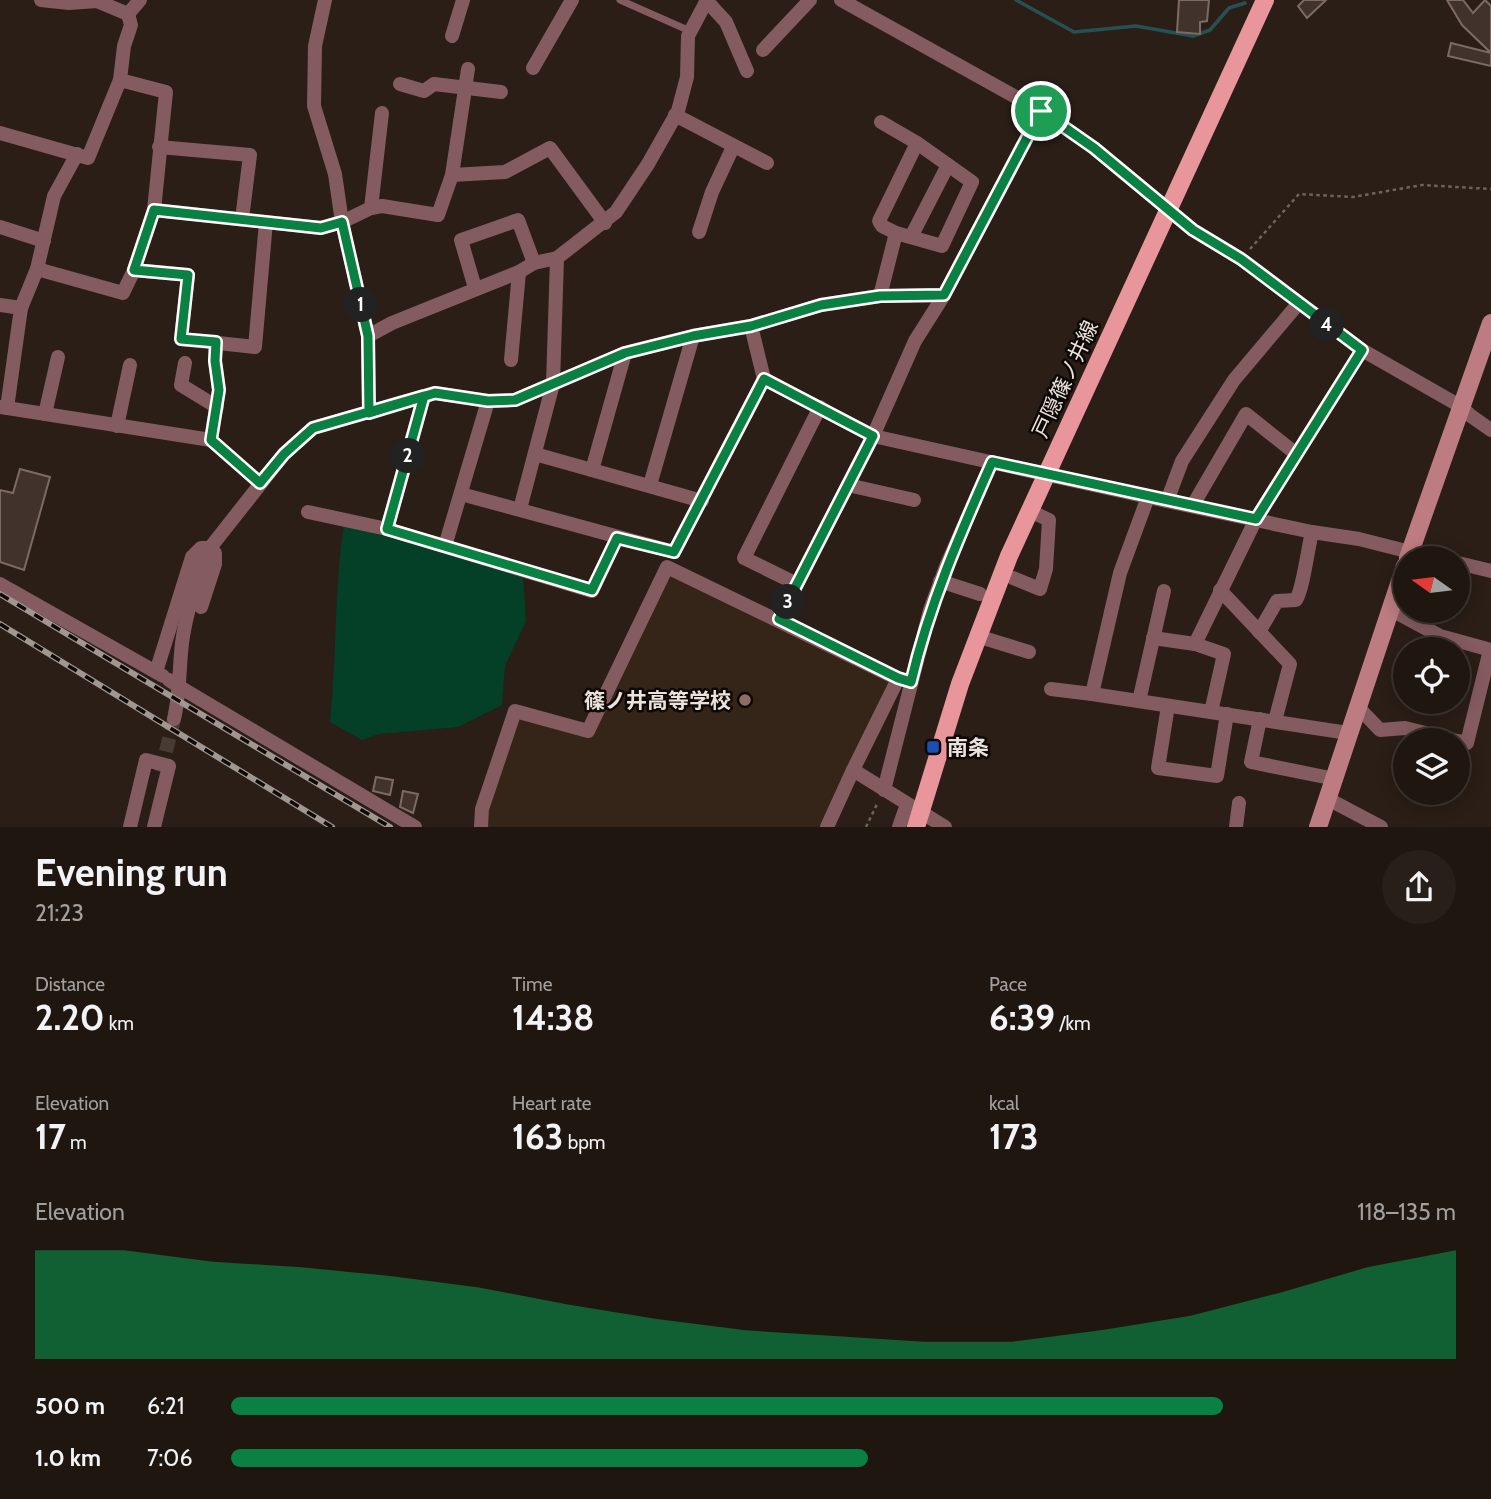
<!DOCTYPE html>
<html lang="en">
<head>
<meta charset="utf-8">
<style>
  :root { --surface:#201610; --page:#281f19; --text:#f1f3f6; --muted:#a29f9f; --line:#3d3530; --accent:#0b8043 }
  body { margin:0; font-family:Cabin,"Noto Sans JP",sans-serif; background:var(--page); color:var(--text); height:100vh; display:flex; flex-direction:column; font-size:26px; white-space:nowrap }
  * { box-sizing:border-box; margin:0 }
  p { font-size:23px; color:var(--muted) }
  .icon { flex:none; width:38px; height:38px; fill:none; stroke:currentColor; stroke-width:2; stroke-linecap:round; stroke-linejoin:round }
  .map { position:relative; height:827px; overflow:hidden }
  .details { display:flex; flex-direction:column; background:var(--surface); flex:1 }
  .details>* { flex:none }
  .needle { width:46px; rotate:284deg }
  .controls { position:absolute; left:1393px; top:546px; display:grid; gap:14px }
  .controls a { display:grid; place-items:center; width:77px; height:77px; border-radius:50%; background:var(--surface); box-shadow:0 4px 18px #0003,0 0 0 2px var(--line); font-size:35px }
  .pin { position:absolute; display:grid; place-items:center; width:60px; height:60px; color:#fff; margin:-30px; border:4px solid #fff; border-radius:50%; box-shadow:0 2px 7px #0007 }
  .km { position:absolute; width:35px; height:35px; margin:-18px; border-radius:50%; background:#222; color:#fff; font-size:19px; line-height:35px; text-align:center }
  .round { display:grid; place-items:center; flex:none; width:74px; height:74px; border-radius:37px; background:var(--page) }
  .summary { display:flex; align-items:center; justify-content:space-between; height:119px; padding:0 35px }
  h1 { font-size:38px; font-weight:700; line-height:52px }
  .stats { display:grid; grid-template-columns:repeat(3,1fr); gap:10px; height:119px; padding:7px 35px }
  .stats div { display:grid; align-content:center }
  .stats b { font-size:35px; font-weight:700 }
  .stats small { font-size:19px; font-weight:400 }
  .stats p { font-size:19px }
  .chart { height:196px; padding:14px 35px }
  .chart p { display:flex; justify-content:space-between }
  .chart svg { width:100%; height:126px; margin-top:7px; fill:var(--accent); opacity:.7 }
  ul { padding:0 35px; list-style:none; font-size:23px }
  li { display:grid; grid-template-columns:112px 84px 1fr; align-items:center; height:52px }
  li i { height:18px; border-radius:9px; background:var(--accent) }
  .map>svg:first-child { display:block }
  .built { fill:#352418 }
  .green { fill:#043f28 }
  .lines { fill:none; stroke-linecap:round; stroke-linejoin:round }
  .stream { stroke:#265153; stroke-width:3.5 }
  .building { fill:#41322c; stroke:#7c6b64; stroke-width:2 }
  .street-tunnel { stroke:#473b34; stroke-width:14; stroke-dasharray:14 7; stroke-linecap:butt }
  .path { stroke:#6f645d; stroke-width:2.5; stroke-dasharray:3.5 3.5; stroke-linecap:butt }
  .lane { stroke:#845b5e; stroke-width:7 }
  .street { stroke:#845b5e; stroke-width:14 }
  .secondary { stroke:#bd7c81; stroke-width:18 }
  .primary { stroke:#e9959c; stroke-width:18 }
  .rail-casing { stroke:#a09790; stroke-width:6 }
  .rail { stroke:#0e0906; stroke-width:3.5; stroke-dasharray:10; stroke-linecap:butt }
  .street-bridge { stroke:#845b5e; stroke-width:14 }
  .route-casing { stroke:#fff; stroke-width:14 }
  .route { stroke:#0b8043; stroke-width:9 }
  .education-dot { fill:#8d6e63; stroke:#0e0906; stroke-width:2.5 }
  .transit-dot { fill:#1a4fb4; stroke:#0e0906; stroke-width:2.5 }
  .labels { text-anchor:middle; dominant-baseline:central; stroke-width:5; stroke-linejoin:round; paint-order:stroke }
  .street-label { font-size:21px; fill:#eae2dc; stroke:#0e0906 }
  .poi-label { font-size:21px; font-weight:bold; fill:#eae2dc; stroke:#0e0906; text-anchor:end }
</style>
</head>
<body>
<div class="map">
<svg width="1491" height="827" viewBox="0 0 1491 827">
  <rect width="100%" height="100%" fill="#2a1e16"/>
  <!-- built -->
  <path class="built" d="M666,574L887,679L890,685L822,827H485L501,763L517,716L590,737Z"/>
  <!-- green -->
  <path class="green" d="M344,524L523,576L526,621L505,666L502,705L458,727L379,734L362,740L330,722C337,656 334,589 344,524Z"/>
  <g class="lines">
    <!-- stream -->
    <path class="stream" d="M1016,0L1074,32L1136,26L1193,36L1210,30L1229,8L1245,3"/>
  </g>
  <!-- building -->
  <g class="building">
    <path d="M1179,0H1209L1207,21L1200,22V34L1177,32Z"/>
    <path d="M1304,0H1326L1307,18L1298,6Z"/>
    <path d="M1447,0H1463L1473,13L1485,0L1491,6V53L1462,25Z"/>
    <path d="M1451,43L1491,53V66L1448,56Z"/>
    <path d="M20,469L50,477L24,570L0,562V490L13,493Z"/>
    <path d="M376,777L393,780L390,795L373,791Z"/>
    <path d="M403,791L418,794L413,813L400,807Z"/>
  </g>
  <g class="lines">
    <!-- street-tunnel -->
    <path class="street-tunnel" d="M161,772L174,719"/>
    <!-- path -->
    <g class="path">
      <path d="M1250,249L1299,194L1353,197L1422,185L1491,189"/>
      <path d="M866,827L878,802"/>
    </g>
    <!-- lane -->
    <path class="lane" d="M620,0L690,31"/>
    <!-- street -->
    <g class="street">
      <path d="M41,0L69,3L97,1L128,14"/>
      <path d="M325,0L315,46L314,106L335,174L342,222L368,336L369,413"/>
      <path d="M706,0L726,22L747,71"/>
      <path d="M841,0L1041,111L1094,148L1193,230L1241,259L1362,350L1460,406L1471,416L1491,430"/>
      <path d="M128,14L140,0"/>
      <path d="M452,36L463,0"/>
      <path d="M763,50L810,0"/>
      <path d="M533,68L572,0"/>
      <path d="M120,80L166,92L154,210"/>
      <path d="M400,84L424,91L434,84L501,92"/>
      <path d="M675,115L767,163"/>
      <path d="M0,133L88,158L120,80L124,46L131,25L128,14"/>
      <path d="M159,147L250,155L242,219"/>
      <path d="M452,175L505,172L550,148L605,223"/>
      <path d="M371,208L382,113"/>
      <path d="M0,227L44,241"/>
      <path d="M699,232L712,192L733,147"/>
      <path d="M896,233L882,226L879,221L917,143"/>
      <path d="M911,237L948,165"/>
      <path d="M37,269L123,293L134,270L154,210L321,228L342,222L371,208L382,206L438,215L452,175L468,69"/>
      <path d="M134,270L188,275L181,339L255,347L266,222"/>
      <path d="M475,288L461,240L518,220L534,263"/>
      <path d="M880,296L896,233L942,246L972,182L917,143L881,122"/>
      <path d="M0,305L21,308"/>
      <path d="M751,326L764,379L873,436L1148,497L1312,532L1359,539L1434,558"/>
      <path d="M368,336L392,323L519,272L534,263L557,258L616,212L648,164L678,111L687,77L688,36L707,0"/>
      <path d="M511,360L519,272"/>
      <path d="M185,363L181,385L217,407"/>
      <path d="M0,407L211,440L260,483"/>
      <path d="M7,408L21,308L37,269L54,196L77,154"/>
      <path d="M45,414L58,357"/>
      <path d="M117,426L130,365"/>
      <path d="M211,440L219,390L215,361L216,342"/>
      <path d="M535,454L702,501"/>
      <path d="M592,470L625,353"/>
      <path d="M650,485L693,336"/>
      <path d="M848,485L914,500"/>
      <path d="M461,494L674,552L764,379"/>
      <path d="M1148,497L1120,573L1092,694L1348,733"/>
      <path d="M1167,501L1182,461L1234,380L1298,304"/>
      <path d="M1193,505L1246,414L1295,453"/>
      <path d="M520,509L553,384L557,258"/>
      <path d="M308,512L387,529L592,591L617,538"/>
      <path d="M387,529L424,396"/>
      <path d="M445,546L488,401"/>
      <path d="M1458,563L1491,571"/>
      <path d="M1013,578L1040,589L1046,569L1049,520L1030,511"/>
      <path d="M940,581L980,594"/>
      <path d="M0,584L163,676"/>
      <path d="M797,584L744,558L820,407"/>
      <path d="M1220,590L1290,664L1275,721"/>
      <path d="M1390,609L1440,636L1491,650"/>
      <path d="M779,619L873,436L915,341L944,295L1041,111"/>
      <path d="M1259,632L1277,601L1296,600C1303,589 1308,548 1312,532"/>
      <path d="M977,636L1029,652"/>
      <path d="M1153,638L1195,644L1224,654L1211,712"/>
      <path d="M1195,644L1256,519L1362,350"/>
      <path d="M156,672L192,557L201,548H210L215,553V564L201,607"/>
      <path d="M183,689L415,827"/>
      <path d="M1051,689L1092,694"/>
      <path d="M1139,701L1164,591"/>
      <path d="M1168,706L1158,768L1217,776L1227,714"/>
      <path d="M1357,706L1380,730L1405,728L1454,740"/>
      <path d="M174,719C180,693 179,669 182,643C186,612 198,577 210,548L284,454L313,428L435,393L488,401L515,400L625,353L693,336L751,326L821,305L880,296L944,295"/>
      <path d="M1260,719L1251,762L1335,779"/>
      <path d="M1458,741L1467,743L1490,650"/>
      <path d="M884,790L930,610L947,564L992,462"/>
      <path d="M1328,799L1381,827"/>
      <path d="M130,827L146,760L169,766L154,827"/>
      <path d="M481,827L482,809L515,711L588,731L667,567L898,679L853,770L945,827"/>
      <path d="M827,827L853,770"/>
      <path d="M899,827L907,804"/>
      <path d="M1236,827L1239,803"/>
    </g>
    <!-- secondary -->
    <g class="secondary">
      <path d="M1408,558L1491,323"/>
      <path d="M1318,827L1405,566"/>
    </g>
    <!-- primary -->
    <path class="primary" d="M916,827L960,684L1009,556L1265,0"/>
    <!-- rail casing -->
    <g class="rail-casing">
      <g id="rail">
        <path d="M0,594L390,827"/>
        <path d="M0,624L332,827"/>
      </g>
    </g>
    <!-- rail -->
    <use href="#rail" class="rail"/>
    <!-- street-bridge -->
    <path class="street-bridge" d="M169,680L183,689"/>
  </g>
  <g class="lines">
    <!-- route casing -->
    <g class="route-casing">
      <path id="route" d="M1041,111L944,295L880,296L821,305L751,326L693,336L625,353L515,400L488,401L435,393L369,413L368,336L342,222L321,228L154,210L134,270L188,275L181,339L216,342L215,361L219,390L211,440L260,483L284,454L313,428L424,396L387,529L592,590L617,538L674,552L764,379L873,436L779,619L898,678L911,682C929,605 960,534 992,462L1256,519L1362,350L1241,259L1193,230L1094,148L1041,111"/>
    </g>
    <!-- route -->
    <use href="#route" class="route"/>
  </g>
  <!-- markers -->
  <circle class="education-dot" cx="745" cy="700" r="7"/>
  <rect class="transit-dot" x="926" y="740" width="14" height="14" rx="3.5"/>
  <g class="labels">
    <!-- street labels -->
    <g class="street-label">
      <text transform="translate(1065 379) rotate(-65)">戸隠篠ノ井線</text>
    </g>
    <!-- poi labels -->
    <g class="poi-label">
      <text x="731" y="700">篠ノ井高等学校</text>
      <text x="947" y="747" text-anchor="start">南条</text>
    </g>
  </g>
</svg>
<div class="controls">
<a><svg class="needle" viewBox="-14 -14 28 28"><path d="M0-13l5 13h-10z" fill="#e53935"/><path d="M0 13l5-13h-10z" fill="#a29f9f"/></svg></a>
<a><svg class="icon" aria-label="locate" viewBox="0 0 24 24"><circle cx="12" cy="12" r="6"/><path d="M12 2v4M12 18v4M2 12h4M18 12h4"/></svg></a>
<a><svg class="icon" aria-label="layers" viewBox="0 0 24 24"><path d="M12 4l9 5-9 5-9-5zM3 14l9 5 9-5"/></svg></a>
</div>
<div class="pin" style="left:1041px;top:111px;background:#1e9e55"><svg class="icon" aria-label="arrive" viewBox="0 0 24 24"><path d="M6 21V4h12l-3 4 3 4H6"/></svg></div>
<b class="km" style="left:361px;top:305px">1</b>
<b class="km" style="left:408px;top:456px">2</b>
<b class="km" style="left:788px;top:602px">3</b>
<b class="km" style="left:1327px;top:325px">4</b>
</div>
<section class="details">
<div class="summary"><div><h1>Evening run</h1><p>21:23</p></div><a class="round"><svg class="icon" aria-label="share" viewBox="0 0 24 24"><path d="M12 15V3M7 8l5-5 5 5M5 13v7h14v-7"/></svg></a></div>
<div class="stats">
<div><p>Distance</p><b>2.20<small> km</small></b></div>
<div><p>Time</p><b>14:38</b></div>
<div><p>Pace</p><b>6:39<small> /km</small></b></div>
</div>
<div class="stats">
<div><p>Elevation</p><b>17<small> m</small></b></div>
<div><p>Heart rate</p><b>163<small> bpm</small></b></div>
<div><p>kcal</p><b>173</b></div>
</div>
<div class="chart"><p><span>Elevation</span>118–135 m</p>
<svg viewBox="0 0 160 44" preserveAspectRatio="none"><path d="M0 44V6L10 6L20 10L30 12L40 15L50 19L60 25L70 30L80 34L90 36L100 38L110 38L120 34L130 29L140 21L150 12L160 6V44z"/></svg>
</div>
<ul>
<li><b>500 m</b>6:21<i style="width:81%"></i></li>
<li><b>1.0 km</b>7:06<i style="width:52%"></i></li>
</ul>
</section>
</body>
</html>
